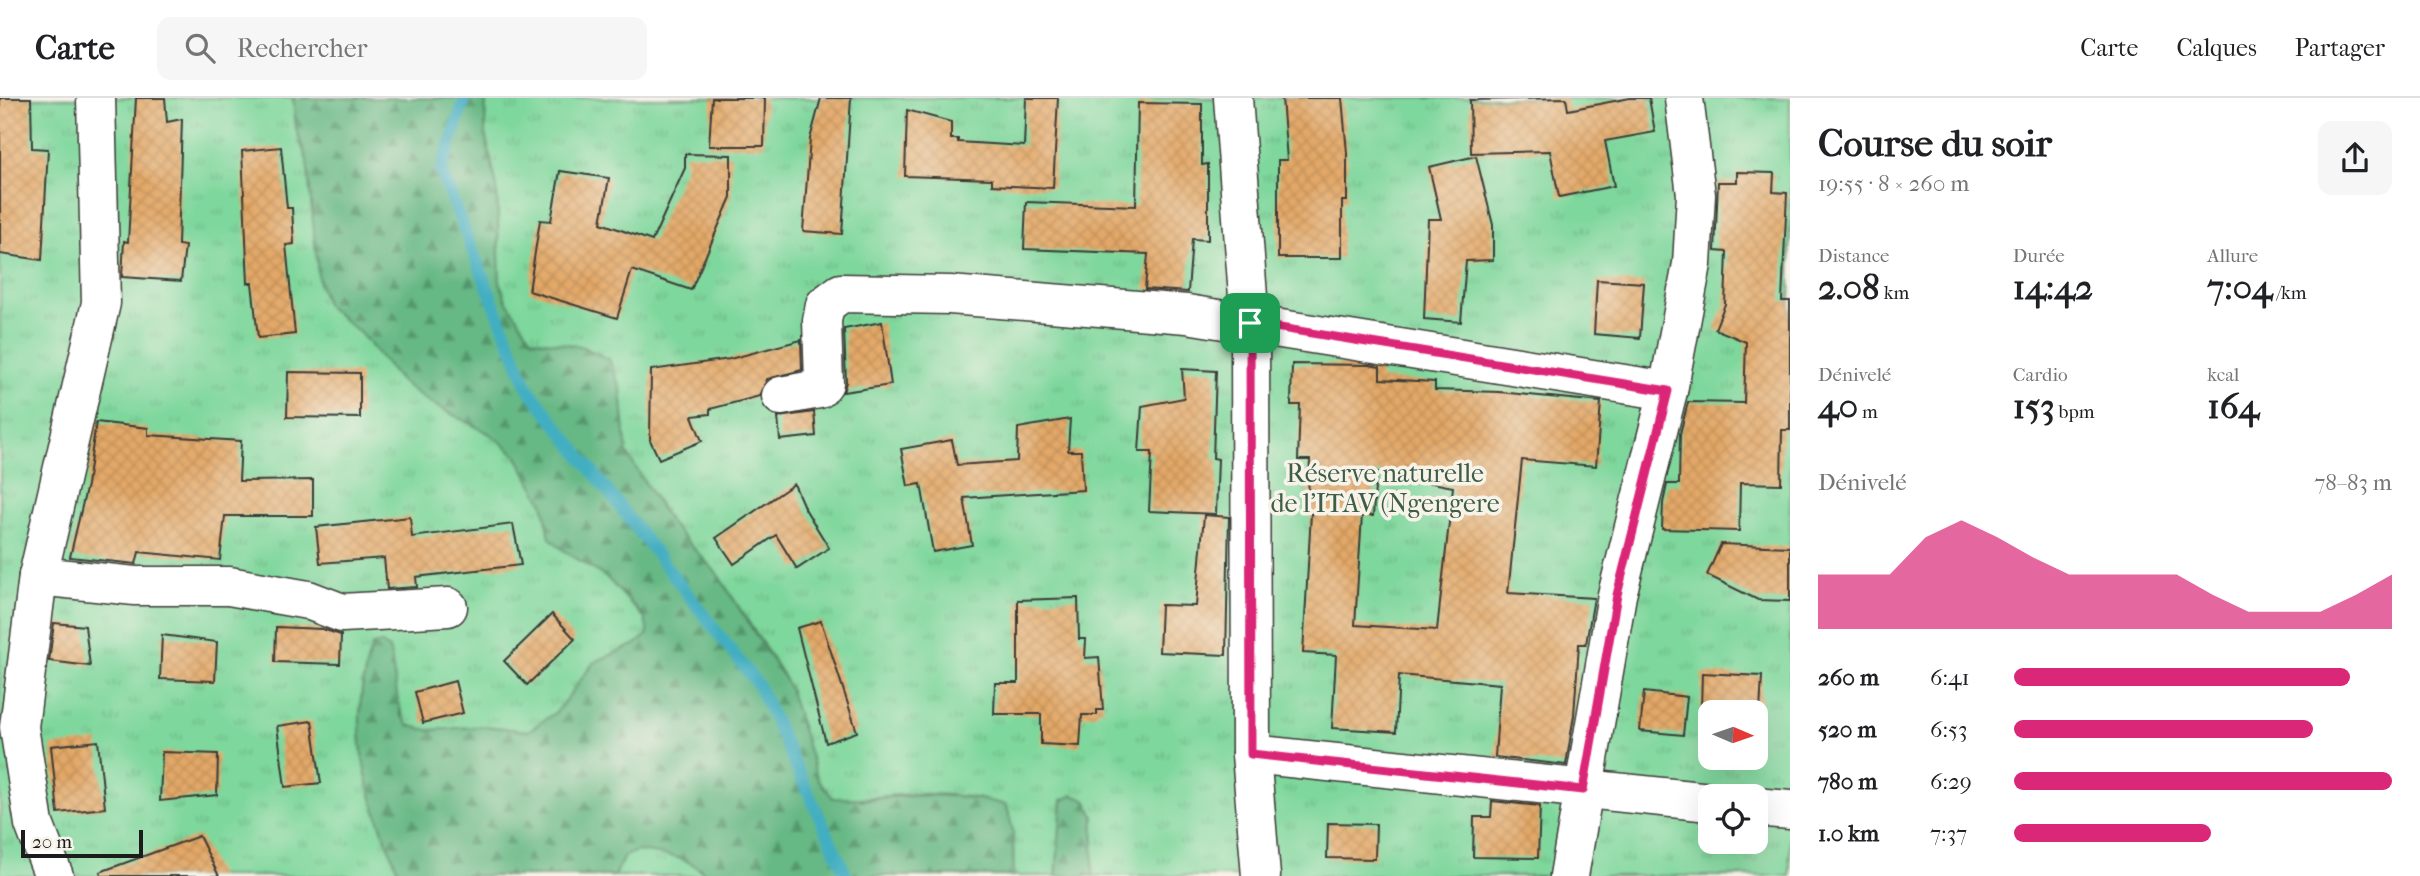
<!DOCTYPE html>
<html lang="fr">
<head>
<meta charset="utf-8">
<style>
  :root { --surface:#fff; --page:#f6f6f6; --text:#202124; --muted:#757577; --line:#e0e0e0; --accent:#db2777 }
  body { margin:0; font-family:"IM FELL French Canon",serif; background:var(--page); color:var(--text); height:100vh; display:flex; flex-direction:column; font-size:26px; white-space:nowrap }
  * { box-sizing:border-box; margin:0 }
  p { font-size:23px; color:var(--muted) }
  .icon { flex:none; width:38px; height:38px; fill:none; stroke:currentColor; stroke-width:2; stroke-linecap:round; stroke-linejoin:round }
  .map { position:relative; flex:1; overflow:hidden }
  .sheet { display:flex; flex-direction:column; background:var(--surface); width:630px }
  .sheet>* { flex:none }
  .needle { width:46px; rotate:92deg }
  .controls { position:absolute; left:1698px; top:602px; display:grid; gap:14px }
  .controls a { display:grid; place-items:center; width:70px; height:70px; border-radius:14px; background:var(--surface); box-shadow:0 7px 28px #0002; font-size:35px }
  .scale { position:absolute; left:21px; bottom:18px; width:122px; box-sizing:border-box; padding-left:7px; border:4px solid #1c1c1c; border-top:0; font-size:19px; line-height:24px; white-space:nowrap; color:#1c1c1c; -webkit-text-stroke:5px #f7f3e8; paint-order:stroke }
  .pin { position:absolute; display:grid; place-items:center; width:60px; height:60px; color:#fff; margin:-30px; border-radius:14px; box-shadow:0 4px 10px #0006 }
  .round { display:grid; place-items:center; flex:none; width:74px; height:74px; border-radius:14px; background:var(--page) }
  .overview { display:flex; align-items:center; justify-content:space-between; height:119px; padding:0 28px }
  h1 { font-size:38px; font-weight:700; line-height:52px }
  .figures { display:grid; grid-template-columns:repeat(3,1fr); gap:10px; height:119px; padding:7px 28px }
  .figures div { display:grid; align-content:center }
  .figures b { font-size:35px; font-weight:700 }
  .figures small { font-size:19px; font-weight:400 }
  .figures p { font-size:19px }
  .chart { height:196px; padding:14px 28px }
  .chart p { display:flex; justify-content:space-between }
  .chart svg { width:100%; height:126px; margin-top:7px; fill:var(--accent); opacity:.7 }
  ul { padding:0 28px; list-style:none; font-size:23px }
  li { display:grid; grid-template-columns:112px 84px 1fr; align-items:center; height:52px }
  li i { height:18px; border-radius:9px; background:var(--accent) }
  header { display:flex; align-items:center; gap:42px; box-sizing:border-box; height:98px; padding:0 35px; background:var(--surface); border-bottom:2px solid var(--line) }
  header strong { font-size:33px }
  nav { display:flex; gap:38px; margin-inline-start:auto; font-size:24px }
  .search { width:490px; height:63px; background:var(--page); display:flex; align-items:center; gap:18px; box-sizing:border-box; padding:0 24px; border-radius:14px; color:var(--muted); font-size:26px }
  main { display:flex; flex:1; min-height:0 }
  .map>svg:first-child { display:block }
  .forest { fill:url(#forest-firs); stroke:#416a50; stroke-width:2 }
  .park { fill:url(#park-tufts); stroke:#4d7a5c; stroke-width:2; fill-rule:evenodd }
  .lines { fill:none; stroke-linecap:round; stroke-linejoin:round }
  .stream { stroke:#42aec1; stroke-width:12 }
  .building { fill:url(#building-cross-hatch); fill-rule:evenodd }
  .minor-casing { stroke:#3b3a35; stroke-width:41 }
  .minor { stroke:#fff; stroke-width:38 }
  .route-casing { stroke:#fff; stroke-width:14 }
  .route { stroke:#db2777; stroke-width:9 }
  .labels { text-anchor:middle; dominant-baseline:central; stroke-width:7; stroke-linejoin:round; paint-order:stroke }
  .park-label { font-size:26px; fill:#3e5d49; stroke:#f7f3e8 }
</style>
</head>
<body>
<header>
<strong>Carte</strong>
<div class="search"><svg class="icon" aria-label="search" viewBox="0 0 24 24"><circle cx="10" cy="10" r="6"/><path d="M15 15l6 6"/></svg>Rechercher</div>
<nav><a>Carte</a><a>Calques</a><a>Partager</a></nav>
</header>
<main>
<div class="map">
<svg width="1790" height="778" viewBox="0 0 1790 778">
  <defs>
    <pattern id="forest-firs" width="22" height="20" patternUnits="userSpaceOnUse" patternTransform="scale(1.75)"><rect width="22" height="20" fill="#66b884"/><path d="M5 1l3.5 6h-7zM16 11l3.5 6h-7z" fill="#53956b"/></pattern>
    <pattern id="park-tufts" width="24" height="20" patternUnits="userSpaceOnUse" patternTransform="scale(1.75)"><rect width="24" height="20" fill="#7ed79c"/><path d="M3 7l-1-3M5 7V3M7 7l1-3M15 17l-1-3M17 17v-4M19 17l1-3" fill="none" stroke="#6cb886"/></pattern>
    <pattern id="building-cross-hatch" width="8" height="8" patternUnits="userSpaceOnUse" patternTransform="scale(1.75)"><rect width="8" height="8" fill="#e3a867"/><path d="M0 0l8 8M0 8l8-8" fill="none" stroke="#c29059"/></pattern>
  </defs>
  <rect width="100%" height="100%" fill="#f7f3e8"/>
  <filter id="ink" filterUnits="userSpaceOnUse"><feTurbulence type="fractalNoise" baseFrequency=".0143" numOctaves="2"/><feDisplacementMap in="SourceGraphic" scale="14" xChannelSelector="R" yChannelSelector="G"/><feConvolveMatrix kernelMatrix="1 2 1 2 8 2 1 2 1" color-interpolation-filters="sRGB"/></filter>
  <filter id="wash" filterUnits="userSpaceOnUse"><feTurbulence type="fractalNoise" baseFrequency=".00686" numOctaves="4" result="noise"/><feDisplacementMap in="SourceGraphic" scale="28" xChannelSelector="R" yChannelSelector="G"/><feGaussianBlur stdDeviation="1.57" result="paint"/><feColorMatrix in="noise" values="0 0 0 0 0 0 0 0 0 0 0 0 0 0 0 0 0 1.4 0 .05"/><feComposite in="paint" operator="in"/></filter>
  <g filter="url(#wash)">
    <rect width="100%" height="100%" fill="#ece3c5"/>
    <!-- forest -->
    <g class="forest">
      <path d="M293,0H486L485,35L497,89L500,184L532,241L581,248L609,261L621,291L627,355L670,425L717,475L861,702C912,696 958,694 1007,707L1013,733L1014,778H706L700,770L624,758L615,778H400C368,698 344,633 372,547L381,545L389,550L396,575L401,618L428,632L487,628L528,633L557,613L594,564L636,546L645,520L608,481L563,452L549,440L543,405L492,337L430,305L399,282L362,237L327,208L319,187L307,63L296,31Z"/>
      <path d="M1073,697L1086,702L1094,718L1093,778H1056L1062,702Z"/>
    </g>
    <!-- park -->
    <g class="park">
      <path d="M0,0H293L296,31L307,63L319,187L327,208L362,237L399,282L430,305L492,337L516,357L543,405L550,440L563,452L608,481L645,521L648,536L636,546L594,564L557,613L528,633L487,628L428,632L408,627C394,607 396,574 389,551L381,545L372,547C344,633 368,698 400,778H0Z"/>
      <path d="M486,0H1790V778H1093L1094,718L1086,702L1073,697L1062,702L1056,778H1014L1013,733L1007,707C976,699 947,695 915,696C887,697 861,702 833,700L818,682L789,590L782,576L717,475L670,425L627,355L621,291L609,261L581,248L532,241L506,202L500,184L497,89L485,35ZM1710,614H1755V660H1710ZM1710,698H1755V744H1710Z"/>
      <path d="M637,753C661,757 691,757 706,778H615L624,758Z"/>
    </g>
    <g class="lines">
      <!-- stream -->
      <path class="stream" d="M465,0L441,74L528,290L758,587L847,778"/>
    </g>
    <g id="blocks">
      <!-- building -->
      <g class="building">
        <path d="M0,0H31L32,50L48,51L42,162L0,156Z"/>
        <path d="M136,0H165L167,24L182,21L178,147L185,148L181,183L122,179L124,143L128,144Z"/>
        <path d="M712,0H765L764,48H709Z"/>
        <path d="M821,0H851L842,136L803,133L810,41Z"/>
        <path d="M1026,0H1058L1053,90L992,87V81L905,78L907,12L951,24V41H958V44L1024,48Z"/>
        <path d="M1282,0H1342L1347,55V103H1342V160H1278V62H1287Z"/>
        <path d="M1566,0L1568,12L1630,0H1649L1655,34L1605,43L1614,88L1559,99L1550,53L1471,55L1470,2Z"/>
        <path d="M1138,5L1202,6V67L1208,66V142L1192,141L1188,194L1145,191L1148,156L1024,151L1026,104L1136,108Z"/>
        <path d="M281,49L287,110H292L294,146L286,147L295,236L258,240L252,185H248L242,53Z"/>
        <path d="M685,56L731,57V99L691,192L632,172L617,220L529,193L540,122L551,123L560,73L609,80L601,125L652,143L685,70Z"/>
        <path d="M1476,58L1493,127V162L1466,163L1461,224L1424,221L1428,121H1441L1429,69Z"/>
        <path d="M1737,74L1774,75L1773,94L1787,95L1782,203H1790V332H1782L1781,386L1740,385L1739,433L1662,431L1663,405L1667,386H1679L1680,336L1688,304L1744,305L1746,244L1715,231L1725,206L1727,154L1715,153L1718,84H1737Z"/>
        <path d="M1597,182L1644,185L1640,240L1594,236Z"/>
        <path d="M882,224L891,287L843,294L846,284L844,231Z"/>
        <path d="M801,242L802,272L767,281L760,298L710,311V316L692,318L702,343L659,361L650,342L651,272L730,261Z"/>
        <path d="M1292,266L1369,267L1380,269V281L1435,284V292L1499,294L1601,304L1596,368L1522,362L1508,495L1594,500L1586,546H1579L1574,617L1566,667L1495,659L1500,586L1399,577L1396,634L1332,630L1336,557L1303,555L1311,415H1307L1310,362H1298L1300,307H1291ZM1376,374L1453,389L1437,532L1355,527L1362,417L1373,418Z"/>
        <path d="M1182,271L1216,273L1213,360L1218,361L1216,416L1149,413L1152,354H1139L1142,308L1184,300Z"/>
        <path d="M288,274L360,275V320L287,319Z"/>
        <path d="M814,314L816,338L780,342L778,319Z"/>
        <path d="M1070,321L1068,353H1081L1083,392L964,400L972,447L933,454L921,386L908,388L901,351L952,342L957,367L1017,363L1018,330Z"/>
        <path d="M96,324L148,330V337L241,343L239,383L313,382V418H225L220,462L139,454L136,466L70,459L87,387Z"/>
        <path d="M794,386L804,409L829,450L797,471L776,437L734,466L716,440Z"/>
        <path d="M1204,417L1229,419L1226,557L1159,554L1161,507L1196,508Z"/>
        <path d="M410,419L412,439L513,426L521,467L416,479L417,489L387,491L384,460L320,465L316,429Z"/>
        <path d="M1721,446L1790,449V503L1758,502L1707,477Z"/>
        <path d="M1078,500L1079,541H1086L1085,560L1099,559L1103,612H1097V617H1082L1080,648L1041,646V616H994L995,585H1018V502Z"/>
        <path d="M552,516L575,541L527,587L504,563Z"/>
        <path d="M821,523L857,634L826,645L797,530Z"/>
        <path d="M54,525L85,528L90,568L49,563Z"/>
        <path d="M276,529L322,531L341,537L340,566L275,564Z"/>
        <path d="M162,537L217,544L215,583L160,581Z"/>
        <path d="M1702,575L1762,578L1760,614L1701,611Z"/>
        <path d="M455,583L463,615L423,625L415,594Z"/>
        <path d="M1644,594L1687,599L1683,637L1640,633Z"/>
        <path d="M312,623L321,685L285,689L277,628Z"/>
        <path d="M98,643L105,710L58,715L51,648Z"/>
        <path d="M162,654L218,656L217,697L160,703Z"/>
        <path d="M1492,703L1540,708L1538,760L1473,759L1474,719H1491Z"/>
        <path d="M1328,725L1376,726L1375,761L1327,760Z"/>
        <path d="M199,738L219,778H101L100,774Z"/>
      </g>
    </g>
  </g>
  <g filter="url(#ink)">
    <use href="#blocks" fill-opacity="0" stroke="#3b3a35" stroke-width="2"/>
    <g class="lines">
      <!-- minor casing -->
      <g class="minor-casing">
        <g id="minor">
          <path d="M1233,0L1250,225L1251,656L1261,778"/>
          <path d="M781,298L819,291L824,285L822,223L825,207L841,195L950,197L1187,216L1668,293"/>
          <path d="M38,478L135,488H229L308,502L342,515L448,509"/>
          <path d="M1251,656L1710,704"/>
          <path d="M1755,709L1790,712"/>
          <path d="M54,778L34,726L19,629L38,478L101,205L96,0"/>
          <path d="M1569,778L1617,497L1668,293L1692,166L1696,97L1684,0"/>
        </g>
      </g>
      <!-- minor -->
      <use href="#minor" class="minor"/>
    </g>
  </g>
  <g class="lines" filter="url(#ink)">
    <!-- route casing -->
    <g class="route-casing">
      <path id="route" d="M1250,225L1668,293L1617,497L1583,692L1251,656Z"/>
    </g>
    <!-- route -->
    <use href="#route" class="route"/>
  </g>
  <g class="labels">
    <!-- park labels -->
    <g class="park-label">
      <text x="1385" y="375">Réserve naturelle<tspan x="1385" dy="30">de l'ITAV (Ngengere</tspan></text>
    </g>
  </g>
</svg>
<div class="controls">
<a><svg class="needle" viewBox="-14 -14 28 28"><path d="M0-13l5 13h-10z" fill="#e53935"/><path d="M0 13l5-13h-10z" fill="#757577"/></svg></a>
<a><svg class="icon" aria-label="locate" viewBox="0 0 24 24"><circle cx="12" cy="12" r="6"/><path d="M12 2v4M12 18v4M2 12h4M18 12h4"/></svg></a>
</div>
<div class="scale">20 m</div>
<div class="pin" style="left:1250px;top:225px;background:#1e9e55"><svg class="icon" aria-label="arrive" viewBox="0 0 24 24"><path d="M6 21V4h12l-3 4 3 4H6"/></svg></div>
</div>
<section class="sheet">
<div class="overview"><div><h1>Course du soir</h1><p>19:55 · 8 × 260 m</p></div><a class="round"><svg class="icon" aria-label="share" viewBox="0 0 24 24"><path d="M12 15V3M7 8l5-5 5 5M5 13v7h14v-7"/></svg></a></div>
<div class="figures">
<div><p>Distance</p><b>2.08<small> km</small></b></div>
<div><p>Durée</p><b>14:42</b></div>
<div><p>Allure</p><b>7:04<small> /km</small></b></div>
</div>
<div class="figures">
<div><p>Dénivelé</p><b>40<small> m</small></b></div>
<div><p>Cardio</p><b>153<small> bpm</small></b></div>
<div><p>kcal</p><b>164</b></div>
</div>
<div class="chart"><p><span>Dénivelé</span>78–83 m</p>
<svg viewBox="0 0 160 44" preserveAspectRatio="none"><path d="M0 44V25L10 25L20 25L30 12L40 6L50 12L60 19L70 25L80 25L90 25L100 25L110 32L120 38L130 38L140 38L150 32L160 25V44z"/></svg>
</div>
<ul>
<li><b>260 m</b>6:41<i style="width:89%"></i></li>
<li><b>520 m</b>6:53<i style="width:79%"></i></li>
<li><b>780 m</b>6:29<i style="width:100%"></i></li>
<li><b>1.0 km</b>7:37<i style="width:52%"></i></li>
</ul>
</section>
</main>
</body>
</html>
